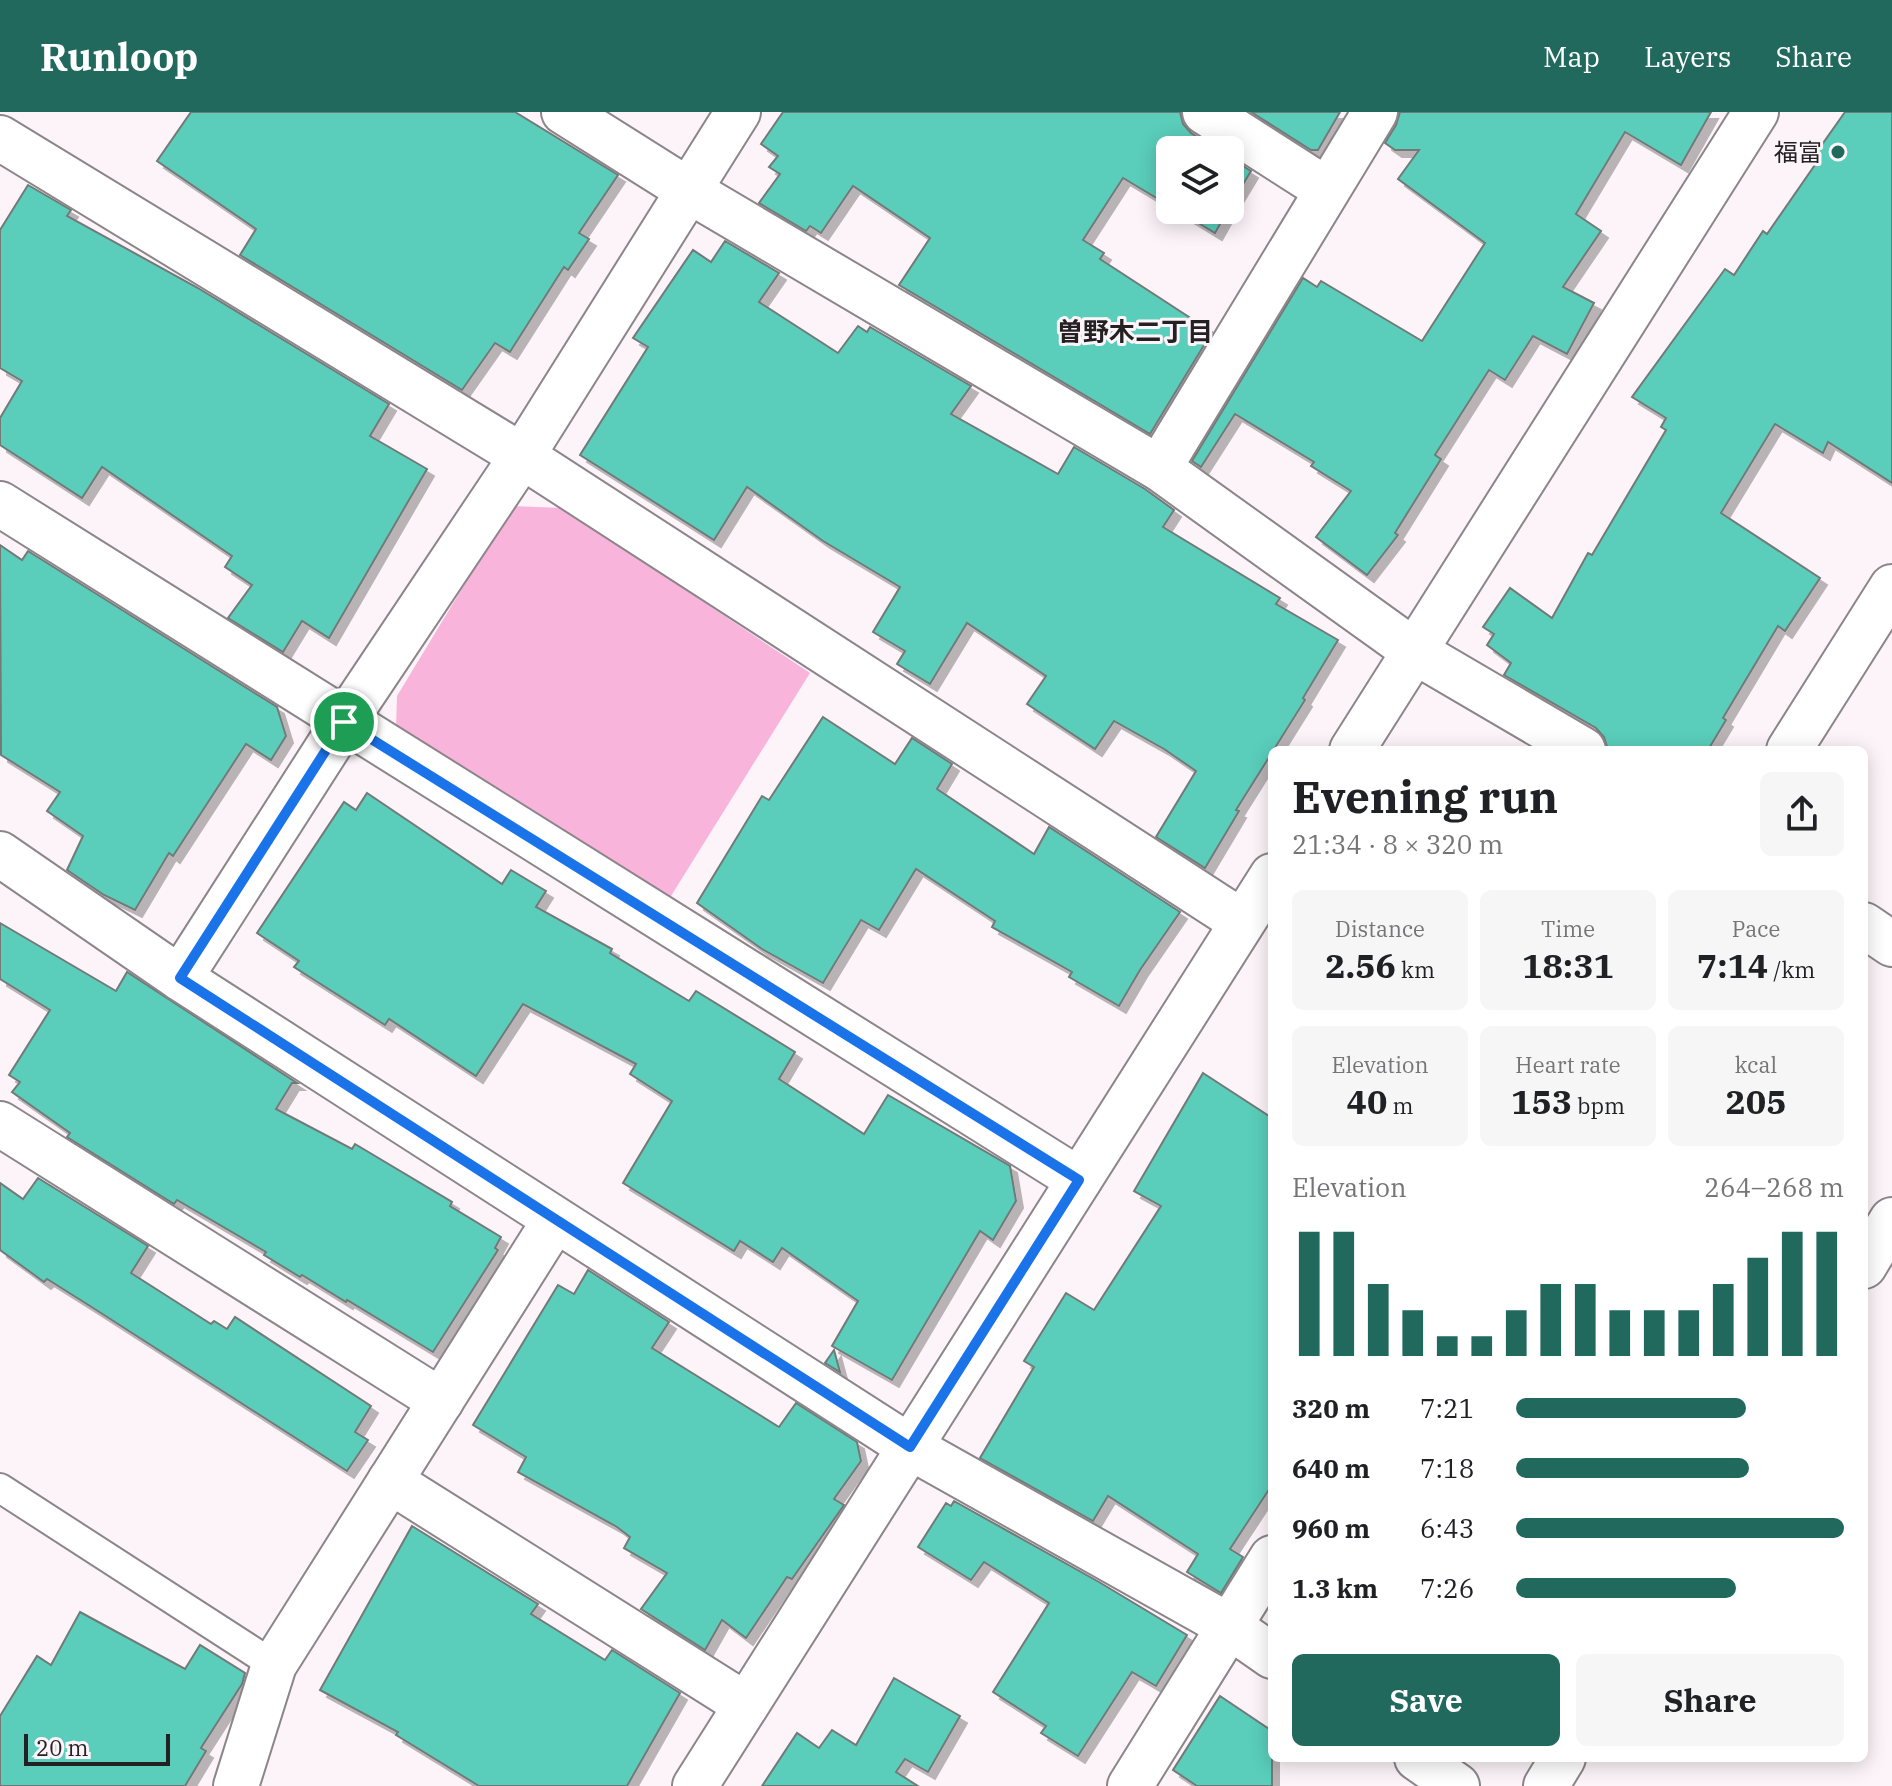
<!DOCTYPE html>
<html lang="en">
<head>
<meta charset="utf-8">
<style>
  :root { --surface:#fff; --page:#f6f6f6; --text:#202124; --muted:#757577; --accent:#21685d }
  body { margin:0; font-family:"IBM Plex Serif","Noto Sans JP",serif; background:var(--page); color:var(--text); height:100vh; display:flex; flex-direction:column; font-size:30px; white-space:nowrap }
  * { box-sizing:border-box; margin:0 }
  p { font-size:26px; color:var(--muted) }
  .icon { flex:none; width:44px; height:44px; fill:none; stroke:currentColor; stroke-width:2; stroke-linecap:round; stroke-linejoin:round }
  .map { position:relative; flex:1; overflow:hidden }
  .sheet { position:absolute; left:1268px; top:634px; width:600px; height:1016px; display:flex; flex-direction:column; background:var(--surface); border-radius:12px; box-shadow:0 4px 20px #0003 }
  .sheet>* { flex:none }
  .buttons { position:absolute; left:1156px; top:24px; display:grid; gap:16px }
  .buttons a { display:grid; place-items:center; width:88px; height:88px; border-radius:12px; background:var(--surface); box-shadow:0 4px 20px #0003; font-size:40px }
  .scale { position:absolute; left:24px; bottom:20px; width:146px; box-sizing:border-box; padding-left:8px; border:4px solid #242123; border-top:0; font-size:22px; line-height:28px; white-space:nowrap; color:#242123; -webkit-text-stroke:6px #fcf4f8; paint-order:stroke }
  .pin { position:absolute; display:grid; place-items:center; width:68px; height:68px; color:#fff; margin:-34px; border:4px solid #fff; border-radius:50%; box-shadow:0 2px 8px #0007 }
  .round { display:grid; place-items:center; flex:none; width:84px; height:84px; border-radius:12px; background:var(--page) }
  .overview { display:flex; align-items:center; justify-content:space-between; height:136px; padding:0 24px }
  h1 { font-size:44px; font-weight:700; line-height:60px }
  .metrics { display:grid; grid-template-columns:repeat(3,1fr); gap:12px; height:136px; padding:8px 24px }
  .metrics div { display:grid; align-content:center; border-radius:12px; background:var(--page); text-align:center }
  .metrics b { font-size:34px; font-weight:700 }
  .metrics small { font-size:22px; font-weight:400 }
  .metrics p { font-size:22px }
  .chart { height:224px; padding:16px 24px }
  .chart p { display:flex; justify-content:space-between }
  .chart svg { width:100%; height:144px; margin-top:8px; stroke:var(--accent); stroke-width:6 }
  .cta { display:flex; gap:16px; margin-top:auto; padding:16px 24px }
  .cta a { flex:1; height:92px; border-radius:12px; background:var(--accent); color:#fff; font-size:32px; font-weight:700; line-height:92px; text-align:center }
  .cta a+a { background:var(--page); color:var(--text) }
  ul { padding:0 24px; list-style:none; font-size:26px }
  li { display:grid; grid-template-columns:128px 96px 1fr; align-items:center; height:60px }
  li i { height:20px; border-radius:10px; background:var(--accent) }
  header { display:flex; align-items:center; gap:48px; box-sizing:border-box; height:112px; padding:0 40px; background:var(--accent); color:#fff }
  header strong { font-size:38px }
  nav { display:flex; gap:44px; margin-inline-start:auto; font-size:28px }
  .map>svg:first-child { display:block }
  .green { fill:#f8b4da }
  .building { fill:#5acebb; stroke:#727a78; stroke-width:2; filter:url(#shadow) }
  .lines { fill:none; stroke-linecap:round; stroke-linejoin:round }
  .service-casing { stroke:#8c8589; stroke-width:32 }
  .minor-casing { stroke:#8c8589; stroke-width:48 }
  .tertiary-casing { stroke:#8c8589; stroke-width:48 }
  .service { stroke:#fff; stroke-width:28 }
  .minor { stroke:#fff; stroke-width:44 }
  .tertiary { stroke:#fff; stroke-width:44 }
  .route-casing { stroke:#fff; stroke-width:16 }
  .route { stroke:#1a73e8; stroke-width:10 }
  .poi-dot { fill:#21685d; stroke:#fcf4f8; stroke-width:3 }
  .labels { text-anchor:middle; dominant-baseline:central; stroke-width:6; stroke-linejoin:round; paint-order:stroke }
  .poi-label { font-size:24px; fill:#242123; stroke:#fcf4f8; text-anchor:end }
  .neighbourhood-label { font-size:26px; font-weight:bold; fill:#242123; stroke:#fcf4f8 }
</style>
</head>
<body>
<header>
<strong>Runloop</strong>
<nav><a>Map</a><a>Layers</a><a>Share</a></nav>
</header>
<div class="map">
<svg width="1892" height="1674" viewBox="0 0 1892 1674">
  <defs>
    <filter id="shadow"><feDropShadow dx="7" dy="7" stdDeviation="0" flood-color="#0004"/></filter>
  </defs>
  <rect width="100%" height="100%" fill="#fcf4f8"/>
  <!-- green -->
  <path class="green" d="M512,394L563,396L810,561L666,792L396,616L397,584Z"/>
  <!-- building -->
  <g class="building">
    <path d="M191,0H515L618,63L579,121L589,127L568,158L564,155L510,240L495,231L462,278L240,143L256,117L157,49Z"/>
    <path d="M783,0H1180L1183,12L1191,21L1218,38H1170V94L1123,66L1083,128L1104,141L1100,147L1212,220L1150,322L899,173L930,126L853,74L821,121L810,114L806,119L759,91L780,62L769,55L778,44L761,32Z"/>
    <path d="M1251,0H1340L1318,38H1311Z"/>
    <path d="M1400,0H1711L1681,53L1625,20L1576,102L1601,119L1563,175L1594,191L1567,242L1533,224L1505,268L1489,258L1435,343L1441,347L1395,421L1398,423L1367,463L1316,425L1351,379L1311,354L1314,350L1235,302L1201,355L1192,349L1303,166L1317,175L1321,169L1422,229L1485,131L1398,67L1419,38H1395L1385,31L1396,13Z"/>
    <path d="M1845,0H1892V371L1828,330L1823,341L1775,312L1721,401L1820,466L1785,519L1778,514L1723,606L1726,608L1708,638H1608L1604,625L1596,616L1504,563L1511,551L1487,533L1494,522L1483,515L1510,476L1552,506L1588,441L1592,443L1666,318L1661,315L1666,306L1632,285L1725,157L1734,163L1763,119L1767,122L1819,47L1814,44Z"/>
    <path d="M1230,46L1251,59L1230,94Z"/>
    <path d="M28,73L71,98L67,104L198,176L389,292L370,324L427,357L329,526L302,509L283,540L228,506L252,473L225,455L232,444L102,355L82,386L0,333V306L22,269L0,256V118Z"/>
    <path d="M1177,98H1228L1215,121Z"/>
    <path d="M725,129L779,161L759,190L838,241L858,214L867,220L870,215L971,274L951,302L1058,362L1074,335L1145,377L1174,398L1163,415L1280,486L1276,492L1338,528L1303,586L1305,588L1236,698L1239,699L1205,756L1156,725L1196,659L1164,637L1114,609L1095,637L1027,592L1046,564L967,511L930,572L897,552L905,539L873,520L900,475L823,429L747,375L714,428L580,343L648,235L633,226L693,138L711,150Z"/>
    <path d="M0,433L22,448L28,439L277,595L286,624L271,648L246,632L173,744L169,741L135,798L104,783L67,758L83,724L47,699L60,680L1,643Z"/>
    <path d="M823,605L895,652L912,626L952,652L937,677L1034,742L1049,715L1180,800L1140,858L1119,894L1069,865L1072,860L992,815L995,809L916,757L879,818L861,808L823,871L762,837L697,791L762,684L769,688Z"/>
    <path d="M367,681L502,772L511,758L546,779L536,795L612,837L610,841L689,889L696,879L795,940L779,967L864,1022L888,983L1010,1054L1016,1089L993,1128L980,1119L892,1268L832,1234L858,1189L782,1136L773,1150L740,1129L734,1139L623,1071L672,989L630,962L636,952L523,892L476,964L389,907L385,913L294,855L299,849L257,821L344,690L356,698Z"/>
    <path d="M0,811L116,879L127,860L297,971H292L276,997L352,1037L355,1032L452,1090L450,1094L501,1125L495,1136L498,1138L433,1240L347,1188L346,1190L302,1163L300,1165L264,1143L266,1140L177,1088L174,1092L67,1025L70,1021L12,980L20,970L9,963L50,898L0,867Z"/>
    <path d="M1203,961L1272,1006V1373L1230,1437L1243,1445L1221,1481L1187,1460L1198,1442L1108,1384L1093,1409L980,1346L1034,1255L1024,1249L1066,1181L1094,1198L1161,1094L1134,1079Z"/>
    <path d="M38,1066L148,1134L131,1161L211,1212L214,1209L227,1217L235,1205L371,1294L355,1320L368,1328L347,1359L90,1194L47,1167L44,1170L0,1138V1071L23,1087Z"/>
    <path d="M588,1158L669,1210L652,1236L779,1315L796,1291L857,1330L861,1349L834,1387L844,1393L792,1467L787,1465L746,1526L722,1508L705,1538L641,1497L667,1461L624,1436L630,1425L617,1415L518,1360L526,1345L473,1313L558,1173L574,1182Z"/>
    <path d="M834,1238L840,1260L825,1251Z"/>
    <path d="M954,1389L1099,1470L1187,1523L1156,1574L1132,1560L1078,1644L1041,1621L1046,1614L993,1580L1049,1491L984,1450L971,1468L918,1435L946,1391L951,1394Z"/>
    <path d="M412,1414L538,1492L531,1502L605,1548L612,1538L680,1581L627,1674H479L396,1623L398,1620L320,1578Z"/>
    <path d="M80,1500L185,1557L200,1533L245,1561L242,1572L201,1636L206,1639L185,1674H0V1604L37,1544L51,1553Z"/>
    <path d="M894,1566L960,1604L928,1660L905,1647L896,1660L918,1674H762L797,1621L819,1636L832,1618L856,1633Z"/>
    <path d="M1220,1584L1272,1619V1674H1197L1173,1658Z"/>
  </g>
  <g class="lines">
    <!-- service casing -->
    <g class="service-casing">
      <path id="service" d="M0,1376L274,1553"/>
    </g>
    <!-- minor casing -->
    <g class="minor-casing">
      <g id="minor">
        <path d="M564,0L688,78L1159,356L1414,539L1583,638"/>
        <path d="M1205,0L1327,78"/>
        <path d="M0,26L522,344L1242,810"/>
        <path d="M1159,356L1375,0"/>
        <path d="M0,392L1079,1068"/>
        <path d="M1789,638L1892,475"/>
        <path d="M0,742L180,866L910,1335L1229,1514L1272,1544"/>
        <path d="M1864,813L1892,832"/>
        <path d="M180,866L344,610L522,344L738,0"/>
        <path d="M0,1012L441,1289"/>
        <path d="M1864,1154L1892,1108"/>
        <path d="M390,1369L746,1593"/>
        <path d="M1417,1646L1457,1674"/>
        <path d="M236,1674L274,1553L555,1108"/>
        <path d="M1130,1674L1272,1446"/>
        <path d="M1546,1674L1563,1646"/>
      </g>
    </g>
    <!-- tertiary casing -->
    <g class="tertiary-casing">
      <g id="tertiary">
        <path d="M1352,638L1756,0"/>
        <path d="M695,1674L1272,764"/>
      </g>
    </g>
    <!-- service -->
    <use href="#service" class="service"/>
    <!-- minor -->
    <use href="#minor" class="minor"/>
    <!-- tertiary -->
    <use href="#tertiary" class="tertiary"/>
  </g>
  <g class="lines">
    <!-- route casing -->
    <g class="route-casing">
      <path id="route" d="M344,610L1079,1068L910,1335L180,866Z"/>
    </g>
    <!-- route -->
    <use href="#route" class="route"/>
  </g>
  <!-- markers -->
  <circle class="poi-dot" cx="1838" cy="40" r="8"/>
  <g class="labels">
    <!-- poi labels -->
    <g class="poi-label">
      <text x="1822" y="40">福富</text>
    </g>
    <!-- neighbourhood labels -->
    <g class="neighbourhood-label">
      <text x="1135" y="219">曽野木二丁目</text>
    </g>
  </g>
</svg>
<div class="buttons">
<a><svg class="icon" aria-label="layers" viewBox="0 0 24 24"><path d="M12 4l9 5-9 5-9-5zM3 14l9 5 9-5"/></svg></a>
</div>
<div class="scale">20 m</div>
<div class="pin" style="left:344px;top:610px;background:#1e9e55"><svg class="icon" aria-label="arrive" viewBox="0 0 24 24"><path d="M6 21V4h12l-3 4 3 4H6"/></svg></div>
<section class="sheet">
<div class="overview"><div><h1>Evening run</h1><p>21:34 · 8 × 320 m</p></div><a class="round"><svg class="icon" aria-label="share" viewBox="0 0 24 24"><path d="M12 15V3M7 8l5-5 5 5M5 13v7h14v-7"/></svg></a></div>
<div class="metrics">
<div><p>Distance</p><b>2.56<small> km</small></b></div>
<div><p>Time</p><b>18:31</b></div>
<div><p>Pace</p><b>7:14<small> /km</small></b></div>
</div>
<div class="metrics">
<div><p>Elevation</p><b>40<small> m</small></b></div>
<div><p>Heart rate</p><b>153<small> bpm</small></b></div>
<div><p>kcal</p><b>205</b></div>
</div>
<div class="chart"><p><span>Elevation</span>264–268 m</p>
<svg viewBox="0 0 160 44" preserveAspectRatio="none"><path d="M5 44V6M15 44V6M25 44V22M35 44V30M45 44V38M55 44V38M65 44V30M75 44V22M85 44V22M95 44V30M105 44V30M115 44V30M125 44V22M135 44V14M145 44V6M155 44V6"/></svg>
</div>
<ul>
<li><b>320 m</b>7:21<i style="width:70%"></i></li>
<li><b>640 m</b>7:18<i style="width:71%"></i></li>
<li><b>960 m</b>6:43<i style="width:100%"></i></li>
<li><b>1.3 km</b>7:26<i style="width:67%"></i></li>
</ul>
<div class="cta"><a>Save</a><a>Share</a></div>
</section>
</div>
</body>
</html>
